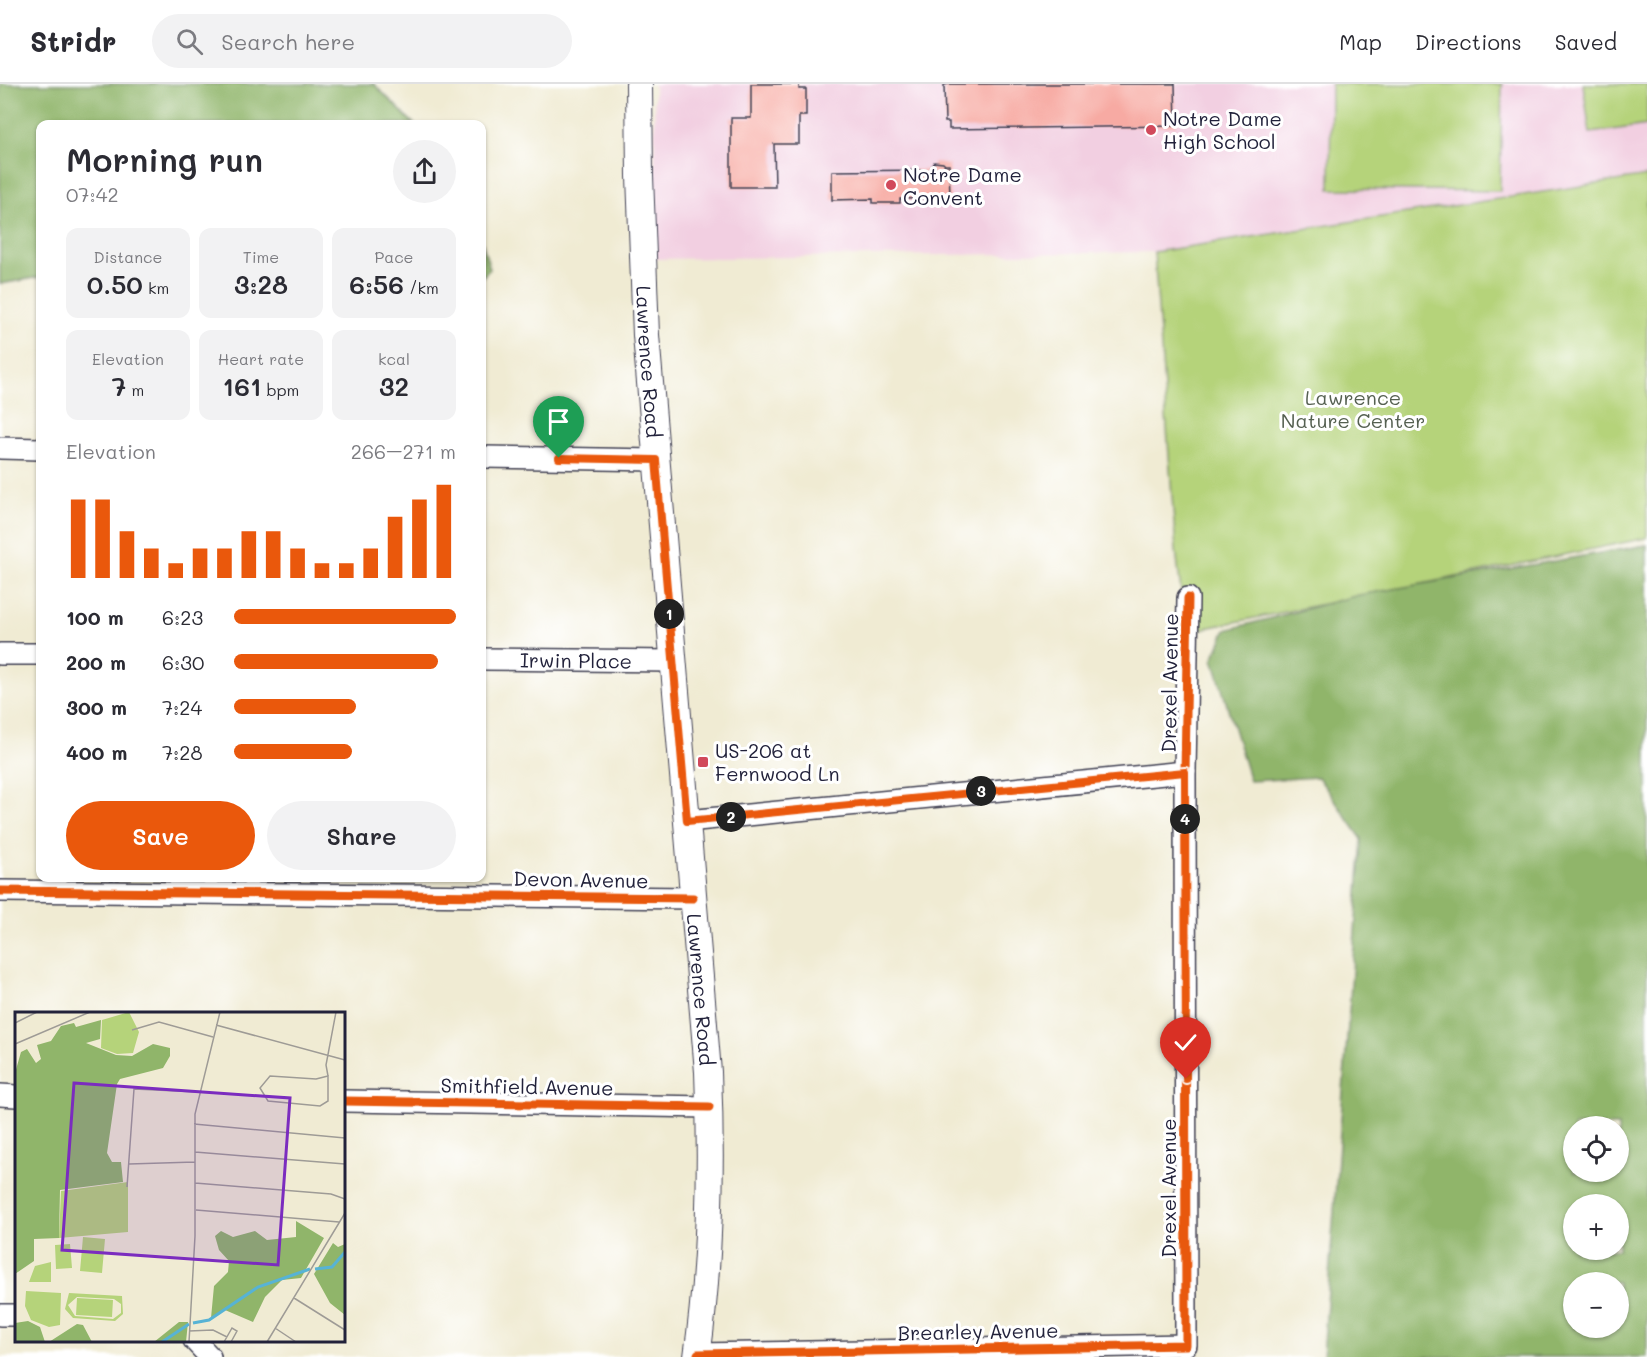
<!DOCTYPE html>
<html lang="en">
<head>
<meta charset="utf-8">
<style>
  :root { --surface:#fff; --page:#f2f2f3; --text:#2b2b33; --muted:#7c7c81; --line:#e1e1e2; --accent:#ea580c }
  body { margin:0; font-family:Mali,sans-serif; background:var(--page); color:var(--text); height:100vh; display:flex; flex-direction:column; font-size:22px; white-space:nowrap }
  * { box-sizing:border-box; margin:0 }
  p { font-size:20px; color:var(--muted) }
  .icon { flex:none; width:33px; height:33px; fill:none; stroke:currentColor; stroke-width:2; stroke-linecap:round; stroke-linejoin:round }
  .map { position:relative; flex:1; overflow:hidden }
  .drawer { position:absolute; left:36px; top:36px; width:450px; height:762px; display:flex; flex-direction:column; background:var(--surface); border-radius:12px; box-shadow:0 2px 4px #0004 }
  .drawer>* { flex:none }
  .buttons { position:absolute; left:1563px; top:1032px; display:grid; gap:12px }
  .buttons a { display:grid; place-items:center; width:66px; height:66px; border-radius:50%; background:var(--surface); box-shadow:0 2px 4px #0004; font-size:30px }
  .pin { position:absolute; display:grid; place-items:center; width:51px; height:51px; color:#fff; margin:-62px -26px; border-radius:50% 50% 50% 0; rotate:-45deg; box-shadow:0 0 6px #0007 }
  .pin .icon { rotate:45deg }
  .km { position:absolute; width:30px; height:30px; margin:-15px; border-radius:50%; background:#222; color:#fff; font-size:16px; line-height:30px; text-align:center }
  .round { display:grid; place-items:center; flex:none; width:63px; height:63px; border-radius:32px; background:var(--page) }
  .summary { display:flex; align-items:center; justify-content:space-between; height:102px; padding:0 30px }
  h1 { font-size:33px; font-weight:600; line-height:45px }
  .stats { display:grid; grid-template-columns:repeat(3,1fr); gap:9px; height:102px; padding:6px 30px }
  .stats div { display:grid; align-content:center; border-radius:12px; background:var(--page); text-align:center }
  .stats b { font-size:26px; font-weight:600 }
  .stats small { font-size:16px; font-weight:400 }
  .stats p { font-size:16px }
  .chart { height:168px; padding:12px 30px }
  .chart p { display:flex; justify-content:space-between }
  .chart svg { width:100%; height:108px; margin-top:6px; stroke:var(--accent); stroke-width:6 }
  .action { display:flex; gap:12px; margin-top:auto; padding:12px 30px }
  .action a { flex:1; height:69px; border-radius:36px; background:var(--accent); color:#fff; font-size:24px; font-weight:600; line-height:69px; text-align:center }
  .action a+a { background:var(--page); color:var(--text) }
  ul { padding:0 30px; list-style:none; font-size:20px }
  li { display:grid; grid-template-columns:96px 72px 1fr; align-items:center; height:45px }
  li i { height:15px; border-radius:8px; background:var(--accent) }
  header { display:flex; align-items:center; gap:36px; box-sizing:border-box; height:84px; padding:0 30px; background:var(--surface); border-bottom:2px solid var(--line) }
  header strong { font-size:28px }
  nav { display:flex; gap:33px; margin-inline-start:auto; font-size:21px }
  .search { width:420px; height:54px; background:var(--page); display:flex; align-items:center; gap:15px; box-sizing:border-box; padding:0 21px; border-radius:33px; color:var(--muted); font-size:22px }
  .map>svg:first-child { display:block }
  .built { fill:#f2cfe1 }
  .green { fill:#b5d37a; stroke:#6c7a5a; stroke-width:1.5 }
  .forest { fill:#90b56a; stroke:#596c52; stroke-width:1.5; fill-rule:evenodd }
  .building { fill:#f7aaa3 }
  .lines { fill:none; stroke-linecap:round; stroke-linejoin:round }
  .minor-casing { stroke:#414052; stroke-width:24 }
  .major-casing { stroke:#414052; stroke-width:28 }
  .minor { stroke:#fff; stroke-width:21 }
  .major { stroke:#fff; stroke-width:26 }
  .cycleway-casing { stroke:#fff; stroke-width:13 }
  .cycleway { stroke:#e8590c; stroke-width:9 }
  .route-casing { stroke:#fff; stroke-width:12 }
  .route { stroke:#ea580c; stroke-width:8 }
  .poi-dot { fill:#d1495b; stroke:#fff; stroke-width:2 }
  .labels { text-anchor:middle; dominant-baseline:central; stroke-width:6; stroke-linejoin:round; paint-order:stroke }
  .poi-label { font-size:20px; fill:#22223b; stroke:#fff; text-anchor:start }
  .street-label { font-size:20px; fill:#22223b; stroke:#fff }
  .park-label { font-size:20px; fill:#556051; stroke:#fff }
  .inset-river { fill:none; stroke:#57b3d5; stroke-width:3 }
  .inset-road { fill:none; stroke:#9e9b96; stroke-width:1.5 }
  .view { fill:#7b2cbf; fill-opacity:0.15; stroke:#7b2cbf; stroke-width:3 }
  .inset-edge { fill:none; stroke:#22223b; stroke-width:3 }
</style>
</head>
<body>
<header>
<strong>Stridr</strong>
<div class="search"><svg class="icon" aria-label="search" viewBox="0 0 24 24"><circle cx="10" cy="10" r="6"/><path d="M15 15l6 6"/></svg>Search here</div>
<nav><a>Map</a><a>Directions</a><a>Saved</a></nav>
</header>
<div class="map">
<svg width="1647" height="1273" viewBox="0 0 1647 1273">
  <rect width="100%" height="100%" fill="#fff"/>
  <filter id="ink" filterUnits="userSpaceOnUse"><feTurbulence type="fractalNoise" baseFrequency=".0167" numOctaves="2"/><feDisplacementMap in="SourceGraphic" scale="12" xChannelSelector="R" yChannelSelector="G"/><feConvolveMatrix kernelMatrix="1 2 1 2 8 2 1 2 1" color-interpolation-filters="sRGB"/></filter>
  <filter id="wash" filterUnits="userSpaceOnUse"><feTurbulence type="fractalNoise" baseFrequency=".008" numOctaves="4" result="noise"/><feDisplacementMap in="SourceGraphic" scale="24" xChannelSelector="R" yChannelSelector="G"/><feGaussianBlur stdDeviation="1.35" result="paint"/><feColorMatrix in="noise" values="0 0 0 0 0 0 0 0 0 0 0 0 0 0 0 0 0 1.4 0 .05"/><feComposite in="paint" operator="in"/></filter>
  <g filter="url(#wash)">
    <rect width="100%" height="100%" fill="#f0ebd3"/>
    <!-- built -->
    <path class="built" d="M654,0H1647V92L1154,168L656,175Z"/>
    <!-- green -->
    <g class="green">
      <path d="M1331,0H1502L1500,107L1330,105Z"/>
      <path d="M1583,0H1647V41L1590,49Z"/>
      <path d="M1647,92V454L1186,548L1176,466L1154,168Z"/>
    </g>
    <!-- forest -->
    <g class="forest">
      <path d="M0,0H374L414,40H40V193L0,200Z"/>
      <path d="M482,158L490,185L482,193Z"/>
      <path d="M1647,461V1273H1323L1362,755L1318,693L1250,697L1213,575L1226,546L1359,511ZM1574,1042H1618V1088H1574ZM1574,1120H1618V1166H1574ZM1574,1198H1618V1244H1574Z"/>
    </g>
    <g id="blocks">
      <!-- building -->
      <g class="building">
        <path d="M751,0H799V5H806V32H799V60H774L775,103H731V34H751Z"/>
        <path d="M949,0H1175L1176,42L949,45V38H945L944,1Z"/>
        <path d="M934,78L943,79L945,81H949L950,114L900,115V119H873V115L832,116V87L930,86Z"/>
      </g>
    </g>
  </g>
  <g filter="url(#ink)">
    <use href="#blocks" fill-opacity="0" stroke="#414052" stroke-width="1.5"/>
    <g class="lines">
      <!-- minor casing -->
      <g class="minor-casing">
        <g id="minor">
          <path d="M0,364L40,365"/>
          <path d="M482,373L655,376"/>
          <path d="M0,570H40"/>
          <path id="s1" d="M482,575L673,577"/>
          <path d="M687,737L1185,688"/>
          <path d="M0,807L693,814"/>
          <path d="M0,1011L16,1012"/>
          <path d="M344,1017L709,1023"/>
          <path d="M0,1231H16"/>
          <path d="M194,1256L210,1273"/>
          <path d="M698,1270L1186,1261L1185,688L1188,514"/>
        </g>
      </g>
      <!-- major casing -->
      <g class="major-casing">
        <g id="major">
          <path id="s2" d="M639,0L640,92L646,251L708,988C712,1083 710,1179 697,1273"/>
        </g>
      </g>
      <!-- minor -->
      <use href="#minor" class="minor"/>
      <!-- major -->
      <use href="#major" class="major"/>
      <!-- cycleway casing -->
      <g class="cycleway-casing">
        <g id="cycleway">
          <path d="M0,807L693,814"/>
          <path d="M344,1017L709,1023"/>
          <path d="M698,1270L1186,1261L1185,688L1188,514"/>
        </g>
      </g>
      <!-- cycleway -->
      <use href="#cycleway" class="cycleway"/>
    </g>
  </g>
  <g class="lines" filter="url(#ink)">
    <!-- route casing -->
    <g class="route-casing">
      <path id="route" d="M559,374L656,376L687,737L1185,688L1186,995"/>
    </g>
    <!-- route -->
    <use href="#route" class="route"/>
  </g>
  <!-- markers -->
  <g class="poi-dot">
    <circle cx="1151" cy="46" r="6"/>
    <circle cx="891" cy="101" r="6"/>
    <rect x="697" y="672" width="12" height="12" rx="3"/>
  </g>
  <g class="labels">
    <!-- poi labels -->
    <g class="poi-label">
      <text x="1163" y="34">Notre Dame<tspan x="1163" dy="23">High School</tspan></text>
      <text x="903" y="90">Notre Dame<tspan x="903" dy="23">Convent</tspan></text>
      <text x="715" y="666">US-206 at<tspan x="715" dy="23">Fernwood Ln</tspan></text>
    </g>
    <!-- street labels -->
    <g class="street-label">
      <text stroke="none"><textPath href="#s2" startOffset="278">Lawrence Road</textPath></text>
      <text stroke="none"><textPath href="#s1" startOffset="94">Irwin Place</textPath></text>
      <text transform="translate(1169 599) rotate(-89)">Drexel Avenue</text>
      <text transform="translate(581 795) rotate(1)">Devon Avenue</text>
      <text stroke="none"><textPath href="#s2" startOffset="908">Lawrence Road</textPath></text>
      <text transform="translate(527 1002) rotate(1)">Smithfield Avenue</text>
      <text transform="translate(1168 1104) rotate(-90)">Drexel Avenue</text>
      <text transform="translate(978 1247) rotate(-1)">Brearley Avenue</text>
    </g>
    <!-- park labels -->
    <g class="park-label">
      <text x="1353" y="313">Lawrence<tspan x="1353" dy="23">Nature Center</tspan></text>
    </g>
  </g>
  <!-- overview -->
  <g transform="translate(15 928)">
    <rect width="330" height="330" fill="#f0ebd3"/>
    <path d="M114,0L124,20L118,41L102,42L86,36L87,8ZM113,170V220L44,226L46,179ZM68,225L90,227L87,261L65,259ZM55,232L57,256L41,257L40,233ZM36,250V270H14L20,254ZM11,279L46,281L45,313L34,315L16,308L10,294ZM54,281L107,284L108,302L100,309L58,306L50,297ZM62,285L99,287L106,292V301L98,307L60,304L53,293ZM62,286L98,288L97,305L61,303Z" fill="#b5d37a" fill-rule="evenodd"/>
    <path d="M86,8L85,27L71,31L101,43L117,44L138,32L155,36V44L148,56L105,67L102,72L92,141L97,150H106L108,170L45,178L44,226L19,227V249L0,262V61L6,40L12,37L21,51L26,47L22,33L36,29L46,14L59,11L61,15ZM281,209L309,226L286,266L267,268L250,285L238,310L210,298L196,306L199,274L213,260L214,249L204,238L200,224L206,219L218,225L240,219L252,228L281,225ZM318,231L323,235L330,232V303L315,291L299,262ZM13,309L25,315L30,330H0V311ZM164,310H173L171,330H139ZM62,312L68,313L77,330H34Z" fill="#90b56a"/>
    <path class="inset-river" d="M300,257L317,255L330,240M178,311L194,308L243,275L295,257M147,330L174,312"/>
    <path class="inset-road" d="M0,11L22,0M201,13L330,48M117,18L144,10L198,25M0,32L75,0M255,64L301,67L313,64V89L305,94L253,89L245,76ZM313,64L311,53L321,0M179,112L330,126M180,140L330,152M114,152L180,150M180,171L316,182L330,187M112,175L119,77L183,80M181,198L324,210M279,286L330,318M260,316L281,330M174,319L198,318L212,325M174,330L180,224V102L205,0M209,330L217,316L222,319L216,330M252,330L330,201"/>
    <path class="view" d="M59,71L275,86L263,253L47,238Z"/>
    <rect width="330" height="330" class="inset-edge"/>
  </g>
</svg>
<div class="buttons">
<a><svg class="icon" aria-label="locate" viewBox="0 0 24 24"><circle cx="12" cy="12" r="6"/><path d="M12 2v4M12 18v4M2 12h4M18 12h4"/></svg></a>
<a>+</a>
<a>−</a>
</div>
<div class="pin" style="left:559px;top:374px;background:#1e9e55"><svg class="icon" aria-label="arrive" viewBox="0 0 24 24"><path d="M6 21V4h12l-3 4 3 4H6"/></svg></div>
<div class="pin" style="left:1186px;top:995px;background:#d93025"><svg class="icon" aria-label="check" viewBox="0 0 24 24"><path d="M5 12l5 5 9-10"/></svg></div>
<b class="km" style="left:669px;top:530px">1</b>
<b class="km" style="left:731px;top:733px">2</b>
<b class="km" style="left:981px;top:707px">3</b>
<b class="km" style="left:1185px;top:735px">4</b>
<section class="drawer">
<div class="summary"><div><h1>Morning run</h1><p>07:42</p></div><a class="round"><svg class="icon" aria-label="share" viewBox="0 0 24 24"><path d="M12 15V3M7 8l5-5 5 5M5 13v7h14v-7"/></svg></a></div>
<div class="stats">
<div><p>Distance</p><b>0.50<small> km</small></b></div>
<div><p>Time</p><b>3:28</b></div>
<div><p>Pace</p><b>6:56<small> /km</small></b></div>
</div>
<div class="stats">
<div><p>Elevation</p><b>7<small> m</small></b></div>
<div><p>Heart rate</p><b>161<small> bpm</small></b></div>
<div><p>kcal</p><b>32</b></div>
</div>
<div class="chart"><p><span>Elevation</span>266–271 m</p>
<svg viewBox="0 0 160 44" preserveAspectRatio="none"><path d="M5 44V12M15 44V12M25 44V25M35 44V32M45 44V38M55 44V32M65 44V32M75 44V25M85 44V25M95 44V32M105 44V38M115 44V38M125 44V32M135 44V19M145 44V12M155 44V6"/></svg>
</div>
<ul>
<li><b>100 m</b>6:23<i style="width:100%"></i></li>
<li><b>200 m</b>6:30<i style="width:92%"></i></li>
<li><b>300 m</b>7:24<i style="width:55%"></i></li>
<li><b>400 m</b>7:28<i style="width:53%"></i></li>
</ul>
<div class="action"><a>Save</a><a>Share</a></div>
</section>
</div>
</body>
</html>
